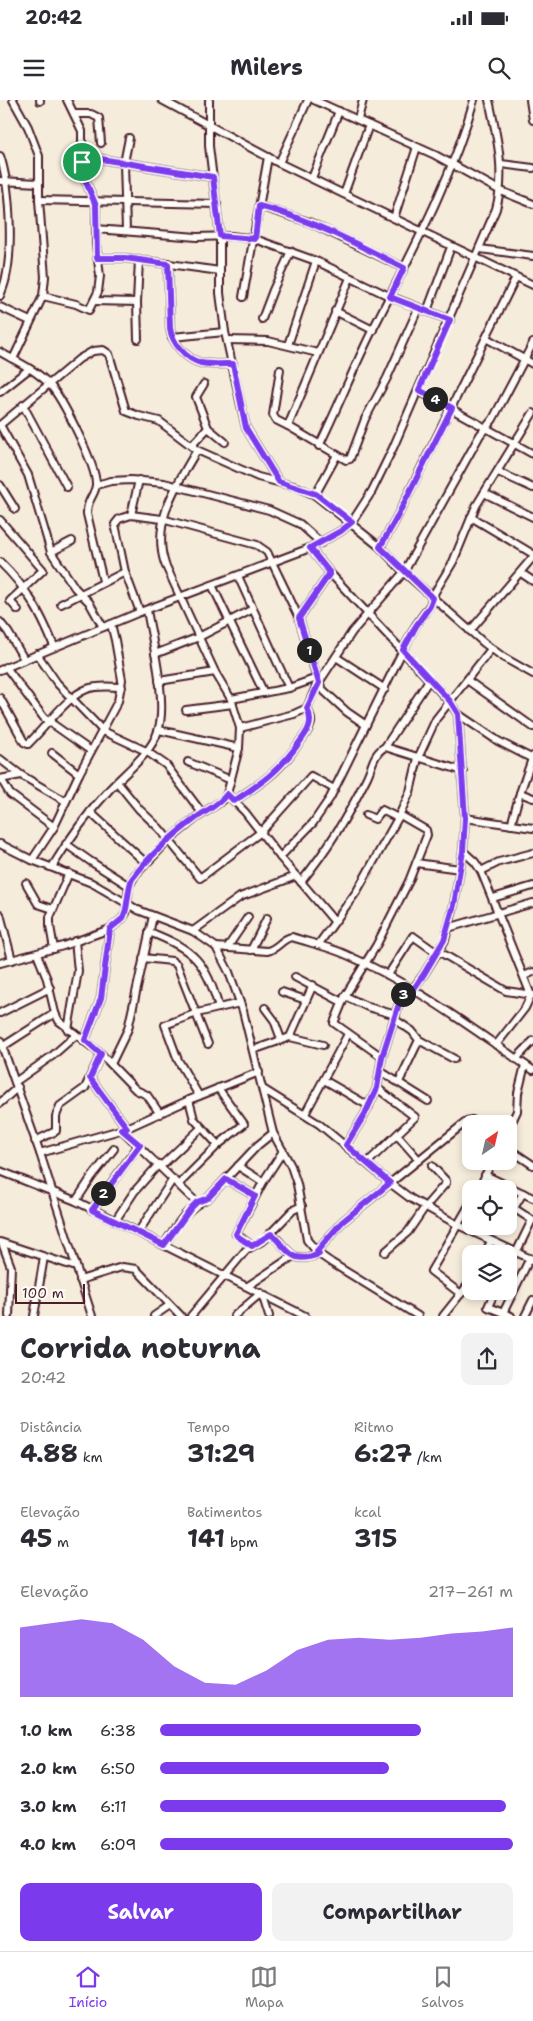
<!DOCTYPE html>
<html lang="pt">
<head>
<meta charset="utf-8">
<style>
  :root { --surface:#fff; --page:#f2f2f3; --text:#2b2b33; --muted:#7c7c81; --line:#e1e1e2; --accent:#7c3aed }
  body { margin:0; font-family:"Shantell Sans",sans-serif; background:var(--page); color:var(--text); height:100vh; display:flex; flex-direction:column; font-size:19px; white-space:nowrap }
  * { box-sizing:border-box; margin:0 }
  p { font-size:16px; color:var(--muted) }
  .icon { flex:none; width:28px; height:28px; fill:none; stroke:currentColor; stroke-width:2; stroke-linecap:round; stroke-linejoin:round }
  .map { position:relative; height:1216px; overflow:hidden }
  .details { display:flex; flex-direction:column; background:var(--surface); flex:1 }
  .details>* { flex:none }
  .needle { width:32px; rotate:34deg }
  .fabs { position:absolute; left:462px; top:1015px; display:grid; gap:10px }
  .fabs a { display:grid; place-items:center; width:55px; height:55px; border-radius:10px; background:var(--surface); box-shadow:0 2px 8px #0003; font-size:25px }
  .scale { position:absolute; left:15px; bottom:12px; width:70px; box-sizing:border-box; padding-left:5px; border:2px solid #4a1f2b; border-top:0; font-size:14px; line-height:18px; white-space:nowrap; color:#4a1f2b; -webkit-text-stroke:4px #fdfcf7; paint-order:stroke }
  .pin { position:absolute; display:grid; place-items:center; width:42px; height:42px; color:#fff; margin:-21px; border:2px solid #fff; border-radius:50%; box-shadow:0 1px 5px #0007 }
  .km { position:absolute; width:25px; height:25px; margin:-12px; border-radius:50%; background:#222; color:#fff; font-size:14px; line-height:25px; text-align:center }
  .round { display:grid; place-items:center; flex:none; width:52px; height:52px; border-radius:10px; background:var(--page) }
  .headline { display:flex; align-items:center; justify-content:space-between; height:85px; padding:0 20px }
  h1 { font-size:28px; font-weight:700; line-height:38px }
  .metrics { display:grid; grid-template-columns:repeat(3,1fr); gap:8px; height:85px; padding:5px 20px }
  .metrics div { display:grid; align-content:center }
  .metrics b { font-size:25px; font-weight:700 }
  .metrics small { font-size:14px; font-weight:400 }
  .metrics p { font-size:14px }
  .chart { height:140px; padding:10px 20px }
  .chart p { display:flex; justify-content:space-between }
  .chart svg { width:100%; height:90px; margin-top:5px; fill:var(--accent); opacity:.7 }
  .primary-button { display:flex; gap:10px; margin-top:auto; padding:10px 20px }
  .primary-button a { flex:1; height:58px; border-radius:10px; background:var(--accent); color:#fff; font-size:20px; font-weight:700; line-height:58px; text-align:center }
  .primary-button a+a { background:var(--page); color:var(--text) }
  ul { padding:0 20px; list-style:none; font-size:16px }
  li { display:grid; grid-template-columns:80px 60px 1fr; align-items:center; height:38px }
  li i { height:12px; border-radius:6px; background:var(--accent) }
  .status { display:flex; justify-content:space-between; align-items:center; height:35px; padding:0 25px; background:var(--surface); direction:ltr }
  .status svg { height:14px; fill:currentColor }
  header { display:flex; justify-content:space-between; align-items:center; height:65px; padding:0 20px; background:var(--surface); font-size:22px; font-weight:700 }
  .tab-bar { display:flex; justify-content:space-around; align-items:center; height:70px; border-top:1px solid var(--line); background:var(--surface); font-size:14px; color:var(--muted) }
  .tab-bar a { display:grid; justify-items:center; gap:2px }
  .tab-bar .current { color:var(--accent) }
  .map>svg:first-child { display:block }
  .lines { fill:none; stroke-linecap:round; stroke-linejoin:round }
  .minor-casing { stroke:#4a1f2b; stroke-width:10 }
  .minor { stroke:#fdfcf7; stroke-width:6 }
  .route-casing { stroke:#fff; stroke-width:10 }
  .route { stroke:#7c3aed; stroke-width:6 }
</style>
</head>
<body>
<div class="status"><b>20:42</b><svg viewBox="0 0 49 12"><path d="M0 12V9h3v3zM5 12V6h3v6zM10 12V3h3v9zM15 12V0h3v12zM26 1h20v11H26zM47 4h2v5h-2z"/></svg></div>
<header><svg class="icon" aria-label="menu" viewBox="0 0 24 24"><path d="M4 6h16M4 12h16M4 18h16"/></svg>Milers<svg class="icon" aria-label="search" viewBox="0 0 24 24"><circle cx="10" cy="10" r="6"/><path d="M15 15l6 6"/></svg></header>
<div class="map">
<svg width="533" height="1216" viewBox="0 0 533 1216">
  <rect width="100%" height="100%" fill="#f6ecdb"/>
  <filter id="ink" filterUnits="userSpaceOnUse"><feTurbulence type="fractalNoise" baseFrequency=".02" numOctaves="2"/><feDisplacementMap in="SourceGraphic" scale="10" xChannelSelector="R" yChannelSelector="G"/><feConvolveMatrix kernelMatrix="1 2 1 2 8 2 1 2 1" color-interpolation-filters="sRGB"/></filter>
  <g filter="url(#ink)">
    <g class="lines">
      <!-- minor casing -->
      <g class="minor-casing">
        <g id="minor">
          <path d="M40,0V1"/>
          <path d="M162,0L279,63L533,185"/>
          <path d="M209,0V46L220,136V193L225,232L246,328L279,382"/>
          <path d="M314,0L435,55L501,91L533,104"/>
          <path d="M530,0L533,20"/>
          <path d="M75,14H91L99,18L101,43"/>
          <path d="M358,19L363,0"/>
          <path d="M0,56C10,85 13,147 6,177C5,184 2,190 0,196"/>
          <path d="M82,56L213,77"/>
          <path d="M279,63L308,0"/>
          <path d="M501,64L533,68"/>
          <path d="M312,78L339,11"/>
          <path d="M0,81L39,83"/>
          <path d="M344,94L369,25"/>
          <path d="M39,100L217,104"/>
          <path d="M259,106L309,122L404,168"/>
          <path d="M394,118L417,47"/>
          <path d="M96,129L197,137L231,136L255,139L316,161L391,197L450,220"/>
          <path d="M126,130L124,63L129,38"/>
          <path d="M480,149L533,156"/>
          <path d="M97,158H125L220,171"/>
          <path d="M168,163L170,228C172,243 186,259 201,263C211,265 223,264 233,264"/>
          <path d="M350,178L288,326L346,360L350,359L365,319L387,278L418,209"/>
          <path d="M43,196L76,204L89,210L98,192L100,176L96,144V106L84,77L82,62V31L67,0"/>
          <path d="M243,197L268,57"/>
          <path d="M94,201L137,202L139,160"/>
          <path d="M137,202L138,239"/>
          <path d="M0,207L30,221"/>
          <path d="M335,211L373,230"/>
          <path d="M427,211L451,147"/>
          <path d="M262,219L273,190L291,151"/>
          <path d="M172,237L225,232"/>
          <path d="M486,238L533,264"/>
          <path d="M227,240L268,241L318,253"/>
          <path d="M288,245L316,161"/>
          <path d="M0,252C16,261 36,270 49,284C62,297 97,367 96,385C95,396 86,400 87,414L103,481"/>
          <path d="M13,259L43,196L45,177L39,100V56L28,27L13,0"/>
          <path d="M280,270L273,315L276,320L288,326"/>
          <path d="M419,291L533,354"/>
          <path d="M0,292L29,269"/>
          <path d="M23,305L67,387"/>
          <path d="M0,325L79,259L93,251L103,250L109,254L126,311L139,316L159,321L197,350L258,377L297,387L315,395L380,447L404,472L484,543L503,557L533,574"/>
          <path d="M0,325L28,375L51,452L75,488L89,502L103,527"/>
          <path d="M208,328L225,342"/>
          <path d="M192,345L208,328L196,297L204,284"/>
          <path d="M319,346C338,307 354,267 373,229C411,154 451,81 474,0"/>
          <path d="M498,372L533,388"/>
          <path d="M0,385L15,409"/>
          <path d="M96,385L111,381L131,380L164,383L269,410L300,424L321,443"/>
          <path d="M484,393L533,417"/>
          <path d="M315,395L337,355"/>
          <path d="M131,415L139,380"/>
          <path d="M471,417L533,454"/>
          <path d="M0,420L43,470L10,501L18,510"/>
          <path d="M380,447L394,423L516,177"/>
          <path d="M310,448L330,473L449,601L458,614L465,718L463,751L454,805L445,840L424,874L413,889"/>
          <path d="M51,452L72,441"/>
          <path d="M0,462C27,488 40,512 54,546"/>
          <path d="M521,473L533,481"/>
          <path d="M238,476L289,588"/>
          <path d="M212,485L264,593"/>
          <path d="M61,504L125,472"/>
          <path d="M140,512L125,472L115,424L119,419L131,415L162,419L257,445L267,452L299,518L317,578L322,589L347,612L366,625"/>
          <path d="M299,518L330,473"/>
          <path d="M0,522L8,532L24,559"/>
          <path d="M470,531L533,457"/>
          <path d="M37,554L57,583L103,631L146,651L166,665L202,713"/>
          <path d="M155,554L199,537L253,509"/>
          <path d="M336,557L385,589"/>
          <path d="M6,567L44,618L91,651"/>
          <path d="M0,570L140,512L310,448L341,431L352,422L372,391L393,348L496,109C506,72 497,37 489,0"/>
          <path d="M467,580L533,627"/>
          <path d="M159,581L215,572"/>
          <path d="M0,598L24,642L28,644C44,629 67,596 87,589C98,585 110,587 122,587"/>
          <path d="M231,599L289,588L317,578"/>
          <path d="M186,610L233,604"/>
          <path d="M458,614L498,641L533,659"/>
          <path d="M240,628L294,614L307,608L316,587L352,532L404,472L480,335L493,319L533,243"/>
          <path d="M159,630L239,648"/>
          <path d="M385,647L463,671"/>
          <path d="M52,653L79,674"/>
          <path d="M0,659L21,675L65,701"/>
          <path d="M188,662L231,680"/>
          <path d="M0,679L21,675"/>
          <path d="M1,679L10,694L54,727"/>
          <path d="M117,682L139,709L159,728L200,778L261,732L311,676L334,689"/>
          <path d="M520,693L533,698"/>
          <path d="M227,694L245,712L280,757L334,821"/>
          <path d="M234,701C263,682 279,672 299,643C303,637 309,631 311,623C312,618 309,613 307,608"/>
          <path d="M90,712L146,763"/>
          <path d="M366,715L375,719L382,710L398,718"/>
          <path d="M465,718L533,728"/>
          <path d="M511,725L520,693L533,656"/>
          <path d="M0,744L32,760L92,783L138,810L193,831L216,847L229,872L243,911L273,1033L291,1066L297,1084L307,1140L319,1154L332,1163L418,1216"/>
          <path d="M66,744L90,761L129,786"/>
          <path d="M463,751L475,762L481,771L531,895L525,908L496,945"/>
          <path d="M280,757L313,723L330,698L403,550L416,525L430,505L435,492L453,462L476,406L533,313"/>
          <path d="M32,760L54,727L79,674L118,601L122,580L115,540L111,524"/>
          <path d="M416,763L460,769"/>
          <path d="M52,767C69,739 87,714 109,690C125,672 151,654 158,631C168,603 152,540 147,510"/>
          <path d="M481,771L499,762L533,753"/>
          <path d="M301,782C327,750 348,716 366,679C372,668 373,653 385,647L429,580"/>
          <path d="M26,783L38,804L53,809"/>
          <path d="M493,798L533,786"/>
          <path d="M0,814L12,860"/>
          <path d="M448,828L533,803"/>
          <path d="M193,831L240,797L296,776"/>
          <path d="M149,832C194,849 206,862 219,908"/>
          <path d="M318,845L357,791L398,718L410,692L418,658L436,619L491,549"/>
          <path d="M216,847L267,851C278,849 282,838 292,837C310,843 330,847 347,855C414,884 472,929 533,970"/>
          <path d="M227,848L248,817"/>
          <path d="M54,849L50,826V817L69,773"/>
          <path d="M251,850L267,818"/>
          <path d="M438,851L506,891L533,895"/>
          <path d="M37,854L47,879L55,913L59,921L101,954L136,990L147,995L160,1014"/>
          <path d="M143,858L172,861L177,865L208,944"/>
          <path d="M0,863L63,846L110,829L122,819L126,813L129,786L135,775L169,740L196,718L223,700L227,694L239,648L240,628L231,599L215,572L165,464C151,422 177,384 197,350"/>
          <path d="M388,875L413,836L437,853"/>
          <path d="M524,876L533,872"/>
          <path d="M295,877L342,902"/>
          <path d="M282,892L306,900"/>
          <path d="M345,896L368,907L396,915"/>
          <path d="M265,908L274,920L281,939"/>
          <path d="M0,913L50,888"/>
          <path d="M394,919L412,931L419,940L399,982"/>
          <path d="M68,930L78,871L75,841"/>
          <path d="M290,937L313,885"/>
          <path d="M0,940L40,1053L92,1216"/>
          <path d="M85,940L101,898L110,829"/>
          <path d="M419,940L454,959"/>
          <path d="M2,947L55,913"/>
          <path d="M253,950L290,937L323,945"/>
          <path d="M382,957L334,923L345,896L376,846L409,781L427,735L426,730L400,715"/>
          <path d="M516,959L533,941"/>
          <path d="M111,964L128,929L153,816"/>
          <path d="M380,971L428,1001"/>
          <path d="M90,978L127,1028"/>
          <path d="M324,980L369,1006"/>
          <path d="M15,982L52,956L76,935"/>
          <path d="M263,989L319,1024L390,1083L410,1098L458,1125L533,1160"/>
          <path d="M199,996L178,960L165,925L197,913L240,903"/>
          <path d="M189,1000L194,1019L218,1045"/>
          <path d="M0,1003L18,987"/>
          <path d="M305,1014L348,934"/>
          <path d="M509,1028L517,1011L518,993L525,965"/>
          <path d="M121,1029L197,1103"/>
          <path d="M397,1035L419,1060"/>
          <path d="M35,1041L56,1031V1016L60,1006L85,988L101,954"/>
          <path d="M346,1045L365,1014L377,988L382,957L405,885"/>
          <path d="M509,1049L533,1065"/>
          <path d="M40,1053L127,1028L189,1000L259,972"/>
          <path d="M367,1063L415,1017L377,988"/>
          <path d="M161,1066L201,1028"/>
          <path d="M238,1066L263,1082"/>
          <path d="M0,1071L76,1101L305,1216"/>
          <path d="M485,1075L533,1098"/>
          <path d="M226,1079L255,1096"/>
          <path d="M179,1084L218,1045L244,1024L218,988"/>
          <path d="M479,1089L492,1061"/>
          <path d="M76,1101L91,1078L114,1049"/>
          <path d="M509,1105L532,1120L516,1153"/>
          <path d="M514,1108L523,1093"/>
          <path d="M92,1110L139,1045"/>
          <path d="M115,1121L134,1092L159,1064"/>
          <path d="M139,1131L173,1079"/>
          <path d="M271,1133C290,1151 291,1165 319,1154"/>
          <path d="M0,1142L76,1167"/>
          <path d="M2,1143L11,1167L9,1216"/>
          <path d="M164,1145C177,1125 185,1109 208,1098L258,1045L273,1033"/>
          <path d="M252,1146L236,1134L263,1082L283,1051"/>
          <path d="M317,1151L342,1122L467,1021L472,1020L478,1024"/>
          <path d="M385,1152L408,1132L425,1107L446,1083V1081L432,1066"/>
          <path d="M485,1154L491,1141"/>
          <path d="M509,1164L514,1152"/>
          <path d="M80,1180L122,1167L136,1169L181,1216"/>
          <path d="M248,1186L293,1156"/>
          <path d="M495,1191L488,1207L511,1216"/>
          <path d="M262,1194L269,1216"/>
          <path d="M461,1194L431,1171L471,1102"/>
          <path d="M503,1213L530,1158"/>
          <path d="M34,1216L44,1157"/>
          <path d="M154,1216L170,1205"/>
          <path d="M191,1216L246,1150L264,1140L293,1110L302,1106"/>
          <path d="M234,1216L261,1193"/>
          <path d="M443,1216L471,1181"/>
          <path d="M525,1216L533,1200"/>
        </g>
      </g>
      <!-- minor -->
      <use href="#minor" class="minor"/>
    </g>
  </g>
  <g class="lines" filter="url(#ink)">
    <!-- route casing -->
    <g class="route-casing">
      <path id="route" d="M82,56L213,77L220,136L255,139L259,106C310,119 357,144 404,168L390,197L450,220L419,290L452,308L394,423L380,447L433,498L430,506L416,526L403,550L450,601L458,614L465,718L463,751L454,805L444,840L424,874L413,890L405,885L382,957L377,988L365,1014L346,1045L390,1083L342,1122L317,1151L319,1154C291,1165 290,1151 271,1134L252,1146L237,1136L236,1134L255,1096L226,1079L208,1098L197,1102L191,1108L164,1145L92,1110L140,1045L121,1029L127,1028L90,978L101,954L85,940L101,898L110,829C114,825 119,822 123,818C128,811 127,790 132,779C149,756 173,735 196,718C207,710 219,705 227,694L234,701C263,682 278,672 299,643C308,631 314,623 307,608L319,583L299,518L330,473L310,448L341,431L352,422L316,394L279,382L246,328L233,264C223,264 211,265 201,263C186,259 172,243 170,228L168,164L125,158H97L96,106L84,77Z"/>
    </g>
    <!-- route -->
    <use href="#route" class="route"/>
  </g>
</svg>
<div class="fabs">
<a><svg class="needle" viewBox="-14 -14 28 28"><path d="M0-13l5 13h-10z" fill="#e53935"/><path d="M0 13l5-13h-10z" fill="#7c7c81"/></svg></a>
<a><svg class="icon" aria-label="locate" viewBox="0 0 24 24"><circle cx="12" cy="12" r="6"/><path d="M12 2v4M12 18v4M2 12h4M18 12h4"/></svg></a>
<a><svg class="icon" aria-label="layers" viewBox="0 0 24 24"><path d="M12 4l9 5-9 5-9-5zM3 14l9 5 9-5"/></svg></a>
</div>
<div class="scale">100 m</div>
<div class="pin" style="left:82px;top:62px;background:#1e9e55"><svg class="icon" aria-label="arrive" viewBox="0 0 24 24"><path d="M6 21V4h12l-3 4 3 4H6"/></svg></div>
<b class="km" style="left:309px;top:550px">1</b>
<b class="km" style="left:103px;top:1093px">2</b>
<b class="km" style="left:403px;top:894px">3</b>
<b class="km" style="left:435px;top:299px">4</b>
</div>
<section class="details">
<div class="headline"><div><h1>Corrida noturna</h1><p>20:42</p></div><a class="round"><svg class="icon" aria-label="share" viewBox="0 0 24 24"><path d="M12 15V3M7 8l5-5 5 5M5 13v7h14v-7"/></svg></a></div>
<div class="metrics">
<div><p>Distância</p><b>4.88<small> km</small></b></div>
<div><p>Tempo</p><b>31:29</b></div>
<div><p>Ritmo</p><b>6:27<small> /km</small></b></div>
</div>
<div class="metrics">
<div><p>Elevação</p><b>45<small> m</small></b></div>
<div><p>Batimentos</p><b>141<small> bpm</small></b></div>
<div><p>kcal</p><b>315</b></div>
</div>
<div class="chart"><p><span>Elevação</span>217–261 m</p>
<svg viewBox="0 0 160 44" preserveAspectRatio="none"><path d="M0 44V10L10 8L20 6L30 8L40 16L50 29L60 37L70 38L80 31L90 21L100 16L110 15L120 16L130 15L140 13L150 12L160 10V44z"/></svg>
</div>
<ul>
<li><b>1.0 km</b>6:38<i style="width:74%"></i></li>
<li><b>2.0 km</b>6:50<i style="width:65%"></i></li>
<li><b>3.0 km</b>6:11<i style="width:98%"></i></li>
<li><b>4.0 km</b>6:09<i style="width:100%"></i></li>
</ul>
<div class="primary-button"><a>Salvar</a><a>Compartilhar</a></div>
</section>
<nav class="tab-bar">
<a class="current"><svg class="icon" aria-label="home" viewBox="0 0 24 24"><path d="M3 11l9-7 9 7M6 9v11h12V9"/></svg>Início</a>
<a><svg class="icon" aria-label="map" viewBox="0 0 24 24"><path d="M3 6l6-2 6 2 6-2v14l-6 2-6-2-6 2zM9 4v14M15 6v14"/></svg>Mapa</a>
<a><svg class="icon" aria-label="saved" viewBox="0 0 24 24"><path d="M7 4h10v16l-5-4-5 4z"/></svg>Salvos</a>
</nav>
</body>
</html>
